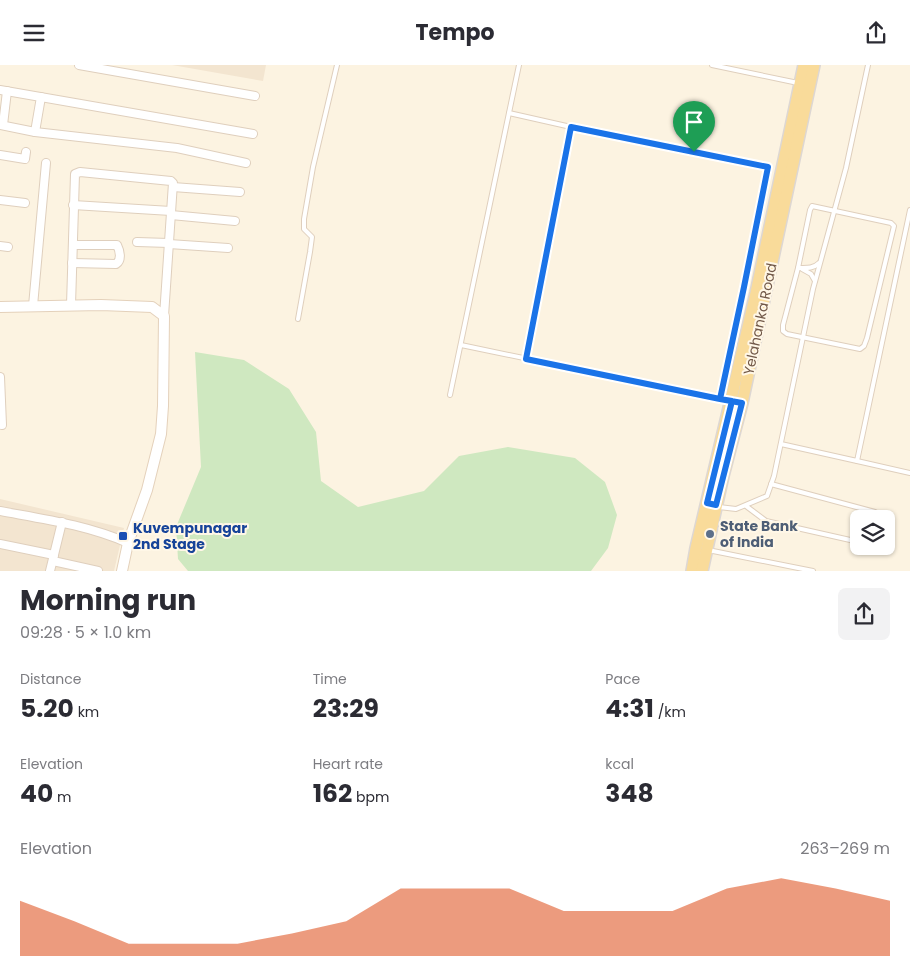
<!DOCTYPE html>
<html lang="en">
<head>
<meta charset="utf-8">
<style>
  :root { --surface:#fff; --page:#f2f2f3; --text:#2b2b33; --muted:#7c7c81; --accent:#e47248 }
  body { margin:0; font-family:Poppins,sans-serif; background:var(--page); color:var(--text); height:100vh; display:flex; flex-direction:column; font-size:19px; white-space:nowrap }
  * { box-sizing:border-box; margin:0 }
  p { font-size:16px; color:var(--muted) }
  .icon { flex:none; width:28px; height:28px; fill:none; stroke:currentColor; stroke-width:2; stroke-linecap:round; stroke-linejoin:round }
  .map { position:relative; height:506px; overflow:hidden }
  .side { display:flex; flex-direction:column; background:var(--surface); flex:1 }
  .side>* { flex:none }
  .tools { position:absolute; left:850px; top:445px; display:grid; gap:10px }
  .tools a { display:grid; place-items:center; width:45px; height:45px; border-radius:8px; background:var(--surface); box-shadow:0 1px 4px #0004; font-size:25px }
  .pin { position:absolute; display:grid; place-items:center; width:42px; height:42px; color:#fff; margin:-51px -21px; border-radius:50% 50% 50% 0; rotate:-45deg; box-shadow:0 0 5px #0007 }
  .pin .icon { rotate:45deg }
  .round { display:grid; place-items:center; flex:none; width:52px; height:52px; border-radius:8px; background:var(--page) }
  .overview { display:flex; align-items:center; justify-content:space-between; height:85px; padding:0 20px }
  h1 { font-size:28px; font-weight:700; line-height:38px }
  .figures { display:grid; grid-template-columns:repeat(3,1fr); gap:8px; height:85px; padding:5px 20px }
  .figures div { display:grid; align-content:center }
  .figures b { font-size:25px; font-weight:700 }
  .figures small { font-size:14px; font-weight:400 }
  .figures p { font-size:14px }
  .chart { height:140px; padding:10px 20px }
  .chart p { display:flex; justify-content:space-between }
  .chart svg { width:100%; height:90px; margin-top:5px; fill:var(--accent); opacity:.7 }
  header { display:flex; justify-content:space-between; align-items:center; height:65px; padding:0 20px; background:var(--surface); font-size:22px; font-weight:700 }
  .map>svg:first-child { display:block }
  .residential { fill:#f3e5d0 }
  .green { fill:#cfe8c0 }
  .lines { fill:none; stroke-linecap:round; stroke-linejoin:round }
  .lane-casing { stroke:#dfcfbd; stroke-width:6 }
  .street-casing { stroke:#dfcfbd; stroke-width:10 }
  .secondary-casing { stroke:#e4d1bb; stroke-width:12 }
  .primary-casing { stroke:#ddd7d3; stroke-width:14 }
  .lane { stroke:#fff; stroke-width:4 }
  .street { stroke:#fff; stroke-width:8 }
  .secondary { stroke:#fff; stroke-width:10 }
  .primary { stroke:#f9db9a; stroke-width:11 }
  .route-casing { stroke:#fff; stroke-width:10 }
  .route { stroke:#1a73e8; stroke-width:6 }
  .service-dot { fill:#5c6f8a; stroke:#fff7e7; stroke-width:2 }
  .transit-dot { fill:#1a4fb4; stroke:#fff7e7; stroke-width:2 }
  .labels { text-anchor:middle; dominant-baseline:central; stroke-width:4; stroke-linejoin:round; paint-order:stroke }
  .street-label { font-size:14px; fill:#725949; stroke:#fff7e7 }
  .service-label { font-size:14px; font-weight:bold; fill:#4e5e75; stroke:#fff7e7; text-anchor:start }
  .transit-label { font-size:14px; font-weight:bold; fill:#164399; stroke:#fff7e7; text-anchor:start }
</style>
</head>
<body>
<header><svg class="icon" aria-label="menu" viewBox="0 0 24 24"><path d="M4 6h16M4 12h16M4 18h16"/></svg>Tempo<svg class="icon" aria-label="share" viewBox="0 0 24 24"><path d="M12 15V3M7 8l5-5 5 5M5 13v7h14v-7"/></svg></header>
<div class="map">
<svg width="910" height="506" viewBox="0 0 910 506">
  <rect width="100%" height="100%" fill="#fcf3e1"/>
  <!-- residential -->
  <g class="residential">
    <path d="M172,0H266L263,16Z"/>
    <path d="M0,434L124,463L114,506H0Z"/>
  </g>
  <!-- green -->
  <path class="green" d="M195,287L244,295L289,324L316,367L321,416L358,442L424,426L459,391L508,382L575,393L605,417L617,450L608,483L591,506H188L178,494L176,462L201,402Z"/>
  <g class="lines">
    <!-- lane casing -->
    <g class="lane-casing">
      <g id="lane">
        <path d="M712,0L798,18"/>
        <path d="M509,48L571,62"/>
        <path d="M812,141L891,158L894,161L867,273L864,281L860,284L787,269L783,266V260L798,203L810,145Z"/>
        <path d="M798,203C806,203 813,204 819,198"/>
        <path d="M802,204L811,209L815,216"/>
        <path d="M298,254L310,187L312,172L304,164V154L313,102L337,0"/>
        <path d="M461,280L730,336"/>
        <path d="M526,294L571,62L747,97L768,102L745,221L720,334"/>
        <path d="M450,330L519,0"/>
        <path d="M781,379L857,396L910,145"/>
        <path d="M857,396L910,408"/>
        <path d="M771,419L875,447"/>
        <path d="M746,441L766,456L859,477"/>
        <path d="M719,442L736,444L767,431L774,411L813,224L846,103L868,0"/>
        <path d="M708,485L813,506"/>
      </g>
    </g>
    <!-- street casing -->
    <g class="street-casing">
      <g id="street">
        <path d="M79,0L255,31"/>
        <path d="M0,25L253,69"/>
        <path d="M0,60L35,67L177,83L246,98"/>
        <path d="M3,60L7,26"/>
        <path d="M35,67L41,32"/>
        <path d="M0,90L25,94L26,87"/>
        <path d="M173,122L240,127"/>
        <path d="M0,135L25,138"/>
        <path d="M73,140L171,146"/>
        <path d="M171,150L235,156"/>
        <path d="M137,177L169,178"/>
        <path d="M169,179L228,183"/>
        <path d="M0,181L8,182"/>
        <path d="M72,198L116,199C122,195 120,186 117,180H73"/>
        <path d="M71,240L75,109L80,107L171,116L173,118L164,251"/>
        <path d="M33,241L46,98"/>
        <path d="M0,312L2,360"/>
        <path d="M0,446C43,454 87,460 128,478"/>
        <path d="M0,479L54,490"/>
        <path d="M53,496L98,506"/>
        <path d="M50,506L62,457"/>
      </g>
    </g>
    <!-- secondary casing -->
    <g class="secondary-casing">
      <path id="secondary" d="M0,242L101,240L152,242L164,251L163,341L161,369L147,425L128,478L122,506"/>
    </g>
    <!-- primary casing -->
    <g class="primary-casing">
      <g id="primary">
        <path d="M692,506L696,483L756,228L804,0"/>
        <path d="M702,506L723,411L742,338L814,0"/>
      </g>
    </g>
    <!-- lane -->
    <use href="#lane" class="lane"/>
    <!-- street -->
    <use href="#street" class="street"/>
    <!-- secondary -->
    <use href="#secondary" class="secondary"/>
    <!-- primary -->
    <use href="#primary" class="primary"/>
  </g>
  <g class="lines">
    <!-- route casing -->
    <g class="route-casing">
      <path id="route" d="M694,87L571,62L526,294L720,334L732,336L707,438L716,440L742,338L720,334L744,222L768,102L694,87"/>
    </g>
    <!-- route -->
    <use href="#route" class="route"/>
  </g>
  <!-- markers -->
  <circle class="service-dot" cx="710" cy="469" r="5"/>
  <rect class="transit-dot" x="118" y="466" width="10" height="10" rx="2.5"/>
  <g class="labels">
    <!-- street labels -->
    <g class="street-label">
      <text transform="translate(760 254) rotate(-78)">Yelahanka Road</text>
    </g>
    <!-- service labels -->
    <g class="service-label">
      <text x="720" y="461">State Bank<tspan x="720" dy="16">of India</tspan></text>
    </g>
    <!-- transit labels -->
    <g class="transit-label">
      <text x="133" y="463">Kuvempunagar<tspan x="133" dy="16">2nd Stage</tspan></text>
    </g>
  </g>
</svg>
<div class="tools">
<a><svg class="icon" aria-label="layers" viewBox="0 0 24 24"><path d="M12 4l9 5-9 5-9-5zM3 14l9 5 9-5"/></svg></a>
</div>
<div class="pin" style="left:694px;top:87px;background:#1e9e55"><svg class="icon" aria-label="arrive" viewBox="0 0 24 24"><path d="M6 21V4h12l-3 4 3 4H6"/></svg></div>
</div>
<section class="side">
<div class="overview"><div><h1>Morning run</h1><p>09:28 · 5 × 1.0 km</p></div><a class="round"><svg class="icon" aria-label="share" viewBox="0 0 24 24"><path d="M12 15V3M7 8l5-5 5 5M5 13v7h14v-7"/></svg></a></div>
<div class="figures">
<div><p>Distance</p><b>5.20<small> km</small></b></div>
<div><p>Time</p><b>23:29</b></div>
<div><p>Pace</p><b>4:31<small> /km</small></b></div>
</div>
<div class="figures">
<div><p>Elevation</p><b>40<small> m</small></b></div>
<div><p>Heart rate</p><b>162<small> bpm</small></b></div>
<div><p>kcal</p><b>348</b></div>
</div>
<div class="chart"><p><span>Elevation</span>263–269 m</p>
<svg viewBox="0 0 160 44" preserveAspectRatio="none"><path d="M0 44V17L10 27L20 38L30 38L40 38L50 33L60 27L70 11L80 11L90 11L100 22L110 22L120 22L130 11L140 6L150 11L160 17V44z"/></svg>
</div>
</section>
</body>
</html>
